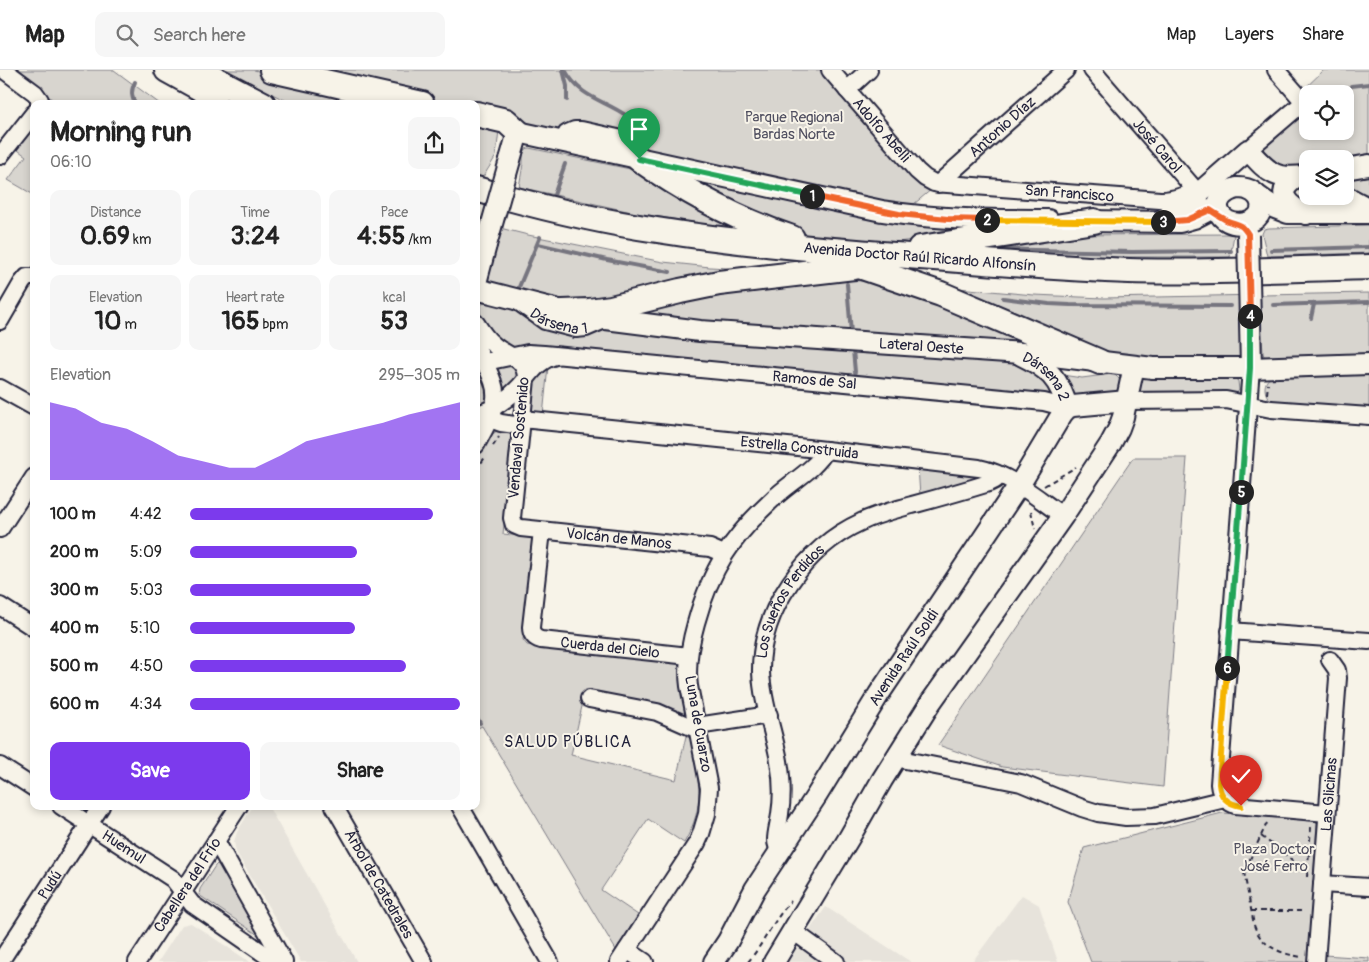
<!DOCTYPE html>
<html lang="en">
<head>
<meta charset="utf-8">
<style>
  :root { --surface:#fff; --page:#f6f6f6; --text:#222; --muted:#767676; --line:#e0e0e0; --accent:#7c3aed }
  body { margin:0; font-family:Pangolin,sans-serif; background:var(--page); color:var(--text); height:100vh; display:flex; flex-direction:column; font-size:19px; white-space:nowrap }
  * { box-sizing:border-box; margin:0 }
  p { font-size:16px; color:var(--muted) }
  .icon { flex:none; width:28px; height:28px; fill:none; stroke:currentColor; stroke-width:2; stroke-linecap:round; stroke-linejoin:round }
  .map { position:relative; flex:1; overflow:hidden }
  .drawer { position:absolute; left:30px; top:30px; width:450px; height:710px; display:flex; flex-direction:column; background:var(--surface); border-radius:10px; box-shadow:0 2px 8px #0003 }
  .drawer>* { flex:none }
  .tools { position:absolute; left:1299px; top:15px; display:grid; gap:10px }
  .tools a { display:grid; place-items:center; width:55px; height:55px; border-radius:10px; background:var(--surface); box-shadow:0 2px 8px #0003; font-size:25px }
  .pin { position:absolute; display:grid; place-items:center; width:42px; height:42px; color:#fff; margin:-51px -21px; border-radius:50% 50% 50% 0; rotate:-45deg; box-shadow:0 0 5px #0007 }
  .pin .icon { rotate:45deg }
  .km { position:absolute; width:25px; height:25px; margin:-12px; border-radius:50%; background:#222; color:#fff; font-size:14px; line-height:25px; text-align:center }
  .round { display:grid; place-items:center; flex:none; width:52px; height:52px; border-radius:10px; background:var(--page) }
  .overview { display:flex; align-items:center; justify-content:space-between; height:85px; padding:0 20px }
  h1 { font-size:28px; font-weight:700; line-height:38px }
  .metrics { display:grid; grid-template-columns:repeat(3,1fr); gap:8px; height:85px; padding:5px 20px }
  .metrics div { display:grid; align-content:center; border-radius:10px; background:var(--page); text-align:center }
  .metrics b { font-size:25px; font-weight:700 }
  .metrics small { font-size:14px; font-weight:400 }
  .metrics p { font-size:14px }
  .chart { height:140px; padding:10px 20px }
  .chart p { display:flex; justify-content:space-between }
  .chart svg { width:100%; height:90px; margin-top:5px; fill:var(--accent); opacity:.7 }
  .cta { display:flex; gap:10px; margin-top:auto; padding:10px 20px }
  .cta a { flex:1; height:58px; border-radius:10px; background:var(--accent); color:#fff; font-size:20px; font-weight:700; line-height:58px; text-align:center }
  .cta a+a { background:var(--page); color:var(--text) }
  ul { padding:0 20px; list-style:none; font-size:16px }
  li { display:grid; grid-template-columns:80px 60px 1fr; align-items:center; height:38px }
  li i { height:12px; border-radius:6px; background:var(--accent) }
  header { display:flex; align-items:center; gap:30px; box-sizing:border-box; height:70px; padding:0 25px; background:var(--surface); border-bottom:1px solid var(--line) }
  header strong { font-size:24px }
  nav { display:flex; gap:28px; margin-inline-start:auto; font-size:18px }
  .search { width:350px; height:45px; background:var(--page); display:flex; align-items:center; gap:12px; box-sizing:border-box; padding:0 18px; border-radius:10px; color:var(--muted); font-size:19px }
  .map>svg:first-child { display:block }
  .built { fill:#e7e3db }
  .green { fill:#d8d5cf; stroke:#7d7c85 }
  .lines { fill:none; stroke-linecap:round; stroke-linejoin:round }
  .stream { stroke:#76747f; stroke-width:4 }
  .minor-casing { stroke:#22223b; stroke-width:20 }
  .major-casing { stroke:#22223b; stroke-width:24 }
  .highway-casing { stroke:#22223b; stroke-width:28 }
  .path { stroke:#22223b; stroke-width:2; stroke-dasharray:5 4; stroke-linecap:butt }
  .minor { stroke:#f7f3e8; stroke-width:16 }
  .major { stroke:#f7f3e8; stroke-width:20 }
  .highway { stroke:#f7f3e8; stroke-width:24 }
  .major-bridge-casing { stroke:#22223b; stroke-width:24; stroke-linecap:butt }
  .major-bridge { stroke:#f7f3e8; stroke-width:20 }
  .split-1-casing { stroke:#fff; stroke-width:10 }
  .split-2-casing { stroke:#fff; stroke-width:10 }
  .split-3-casing { stroke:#fff; stroke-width:10 }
  .split-4-casing { stroke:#fff; stroke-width:10 }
  .split-5-casing { stroke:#fff; stroke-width:10 }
  .split-6-casing { stroke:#fff; stroke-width:10 }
  .split-7-casing { stroke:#fff; stroke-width:10 }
  .split-1 { stroke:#22a559; stroke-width:6 }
  .split-2 { stroke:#f0652b; stroke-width:6 }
  .split-3 { stroke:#f5b400; stroke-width:6 }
  .split-4 { stroke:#f0652b; stroke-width:6 }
  .split-5 { stroke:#22a559; stroke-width:6 }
  .split-6 { stroke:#22a559; stroke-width:6 }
  .split-7 { stroke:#f5b400; stroke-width:6 }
  .labels { text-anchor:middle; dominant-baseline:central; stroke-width:4; stroke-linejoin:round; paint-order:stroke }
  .park-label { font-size:15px; fill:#504f60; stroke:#f7f3e8 }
  .street-label { font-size:15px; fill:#22223b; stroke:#f7f3e8 }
  .neighbourhood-label { font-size:16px; letter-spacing:1px; fill:#22223b; stroke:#f7f3e8 }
</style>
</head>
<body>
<header>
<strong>Map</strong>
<div class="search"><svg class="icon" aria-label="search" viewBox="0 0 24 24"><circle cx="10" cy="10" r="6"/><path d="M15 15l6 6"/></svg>Search here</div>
<nav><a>Map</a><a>Layers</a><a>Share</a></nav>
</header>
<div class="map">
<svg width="1369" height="892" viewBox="0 0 1369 892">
  <rect width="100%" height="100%" fill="#f7f3e8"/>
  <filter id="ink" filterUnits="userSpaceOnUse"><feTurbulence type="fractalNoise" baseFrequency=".02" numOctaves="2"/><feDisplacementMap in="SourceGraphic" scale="10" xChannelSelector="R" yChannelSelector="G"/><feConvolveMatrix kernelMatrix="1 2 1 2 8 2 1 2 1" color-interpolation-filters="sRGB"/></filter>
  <g filter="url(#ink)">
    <!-- built -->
    <g class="built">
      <path d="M253,736H268L357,892H301L236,782L234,772L237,762Z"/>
      <path d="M1022,825L1039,835L1058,892H972Z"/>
      <path d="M826,837L911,892H787Z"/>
      <path d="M191,853L250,892H158L182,855Z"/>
    </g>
    <!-- green -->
    <g class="green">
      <path d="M13,0H114L160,34H51L53,30Z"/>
      <path d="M222,0H254L392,34H293Z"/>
      <path d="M307,0H821L915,108L932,119L914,134L888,132L645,81L604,61L605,57L599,55L598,60L556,62L491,44L476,34H448Z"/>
      <path d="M1324,0H1369V84L1345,89H1308L1307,97L1282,100L1260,80L1307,37L1308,61H1345V24H1308L1302,21Z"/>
      <path d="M34,55V125L8,110L26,86L15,78Z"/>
      <path d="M476,55L499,60L496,86L483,107L476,105Z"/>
      <path d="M529,78L635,100L759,163L636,143L519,117L523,94V84L526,79Z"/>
      <path d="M675,106L1005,157L898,172H877L858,171L818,167L796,162Z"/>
      <path d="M1369,106V125L1364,123L1345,124V110Z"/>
      <path d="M476,152L528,165L663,192L710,197L762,200L584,236L491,214L488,208L496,178L476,172Z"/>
      <path d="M1369,155V183L1267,186L1262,164L1264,159L1269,158Z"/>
      <path d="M1232,164L1234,165L1230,187H1103L964,179L1067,165Z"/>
      <path d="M827,209L879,212L1049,275L687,252L627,244V239Z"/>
      <path d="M936,216L1034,225L1103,228L1369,223V285L1267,288L1264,286L1263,283L1261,252H1240L1241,286L1239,288L1164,290L1096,284Z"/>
      <path d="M483,233H488L524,242L598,257L1017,291L1036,301L1082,308L1112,304L1115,305L1121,311L1120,324L1071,330L511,278L503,276L481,250L480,238Z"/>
      <path d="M511,294L521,306L504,325L496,296Z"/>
      <path d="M545,296H548L543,346L529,343V319Z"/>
      <path d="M476,303L486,308L489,313L487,330L483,335L476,338Z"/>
      <path d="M1369,304V338L1272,331C1263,326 1262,310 1273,306Z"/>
      <path d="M1145,308H1234L1238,311L1239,320L1236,324H1138L1140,309Z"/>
      <path d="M500,360L508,362L513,369L503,464L528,467L533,470L534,474L523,570L527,575L674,592L681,596L688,643L686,647L585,623L571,685L676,710L686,666L691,669C698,711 707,733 684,773L648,749L601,820L638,845L616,880L482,656L476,659V389C482,378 487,364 500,360Z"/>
      <path d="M1133,388H1187L1163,717L1002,697L938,675Z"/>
      <path d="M918,396L979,405L980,407L979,409L920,426Z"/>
      <path d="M1222,743L1309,748L1315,751L1317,753L1308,892H1091L1068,832L1084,778Z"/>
      <path d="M217,794L219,795L259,864L258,865L199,825L200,819L215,796Z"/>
      <path d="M1324,885L1369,888V892H1324Z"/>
    </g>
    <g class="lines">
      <!-- stream -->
      <g class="stream">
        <path d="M563,0L567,16V30"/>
        <path d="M565,0C581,29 603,29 627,46C635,51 641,58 648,64"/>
        <path d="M1351,16L1369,14"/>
        <path d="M135,34C131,25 131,20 135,12"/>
        <path d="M554,125L565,94"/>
        <path d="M538,174L607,190L670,202"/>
        <path d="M989,179L1132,182L1231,181"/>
        <path d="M1271,180L1369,177"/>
        <path d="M847,214L851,263"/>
        <path d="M519,217L540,167"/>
        <path d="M1003,228L1049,234L1070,235L1230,236"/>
        <path d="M1273,235L1369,232"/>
        <path d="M1311,248L1314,234"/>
        <path d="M853,280L855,302"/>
        <path d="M476,646L480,653"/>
      </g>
      <!-- minor casing -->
      <g class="minor-casing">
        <g id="minor">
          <path d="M4,0L35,23L40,30L39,34"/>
          <path id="s1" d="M830,0L917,101L925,108L934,113L1160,130C1174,131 1185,123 1198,123"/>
          <path id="s2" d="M1092,0L1198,123L1200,131"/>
          <path d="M847,20L869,0"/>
          <path d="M1248,80L1304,32L1276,0"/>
          <path d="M0,86L34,43"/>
          <path id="s3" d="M938,114L1066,0"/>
          <path id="s4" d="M517,231L545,251L576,259L586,258L607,249"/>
          <path d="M0,251L22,213L27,207H34"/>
          <path id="s5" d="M476,253C481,261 486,269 494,275C508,287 526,287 526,309L512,448L514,455L521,458L710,478L724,484"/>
          <path d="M476,276C481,288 489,299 493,312C501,334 486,356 476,375"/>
          <path id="s6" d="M476,294L528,283L544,284L1044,332L1067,338"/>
          <path d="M1251,298L1219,714C1220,725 1225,731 1235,735L1327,743"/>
          <path d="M0,318L34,337"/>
          <path d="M1127,331L1226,330L1271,339L1369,346"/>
          <path d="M476,344C492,341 509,328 520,316C531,304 538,290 556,286"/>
          <path d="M479,345L501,353L521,356"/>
          <path id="s7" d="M522,349L817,379L979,398C1010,404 1037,428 1063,446"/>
          <path d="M0,459L34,407"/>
          <path id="s8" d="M542,461L531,557C531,564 534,568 541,570L689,586"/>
          <path d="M0,536L34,558"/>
          <path d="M1230,561L1369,571"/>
          <path d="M589,629L657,642L691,657L769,645"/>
          <path d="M895,688L1021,713L1082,738L1098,743L1126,747L1155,746L1225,729"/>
          <path d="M0,696L34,718"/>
          <path id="s9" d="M61,736L173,809L192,834L276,892"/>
          <path id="s10" d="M334,736L424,892"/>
          <path d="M460,736L550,892"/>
          <path d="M216,771L284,892"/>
          <path id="s11" d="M780,780C777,777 776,775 776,770C776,762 779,753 780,744C783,726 782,709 779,691C774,662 762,632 761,602C760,540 806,477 861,452C877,444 895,440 912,435C938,428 963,421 989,413L995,410L1000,405"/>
          <path d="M1322,814L1369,817"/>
          <path d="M793,861L836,892"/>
          <path d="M627,880L645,892"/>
          <path id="s12" d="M0,892L101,736"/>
          <path id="s13" d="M137,892L239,736"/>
          <path d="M619,892L697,773L701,764L707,744L709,718L689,616C686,595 690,574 696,553C711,498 732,467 773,429C789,413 815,400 826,380"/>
          <path id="s14" d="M1316,892L1338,608L1337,600L1330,590"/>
        </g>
      </g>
      <!-- major casing -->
      <g class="major-casing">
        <g id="major">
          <path d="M568,65L575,62H581L622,71L639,89"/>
          <path d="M510,90L518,62L882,141C937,150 993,150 1048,150"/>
          <path d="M1345,99L1369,95"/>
          <path d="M1298,107C1273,121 1286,135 1306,144"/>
          <path d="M1237,118C1264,117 1271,147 1246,153C1217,159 1205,126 1237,118Z"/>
          <path d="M1259,127L1275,138L1288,143H1369"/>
          <path d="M1306,144L1325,130L1331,128H1349L1369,139"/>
          <path d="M1080,151L1180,152L1194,148L1217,136"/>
          <path d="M1161,151L1183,137L1248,80C1269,103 1275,111 1308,105"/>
          <path d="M476,213L486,175"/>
          <path id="s15" d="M476,219L582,246L700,261L1037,284L1153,298H1251L1369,294"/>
          <path d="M1250,252L1251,298"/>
          <path id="s16" d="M1021,285C1048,298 1060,309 1067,338"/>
          <path id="s17" d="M714,892L728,871L755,819L817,725L879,624L1023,409L1062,344L1067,338L1073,336L1127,331"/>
          <path d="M774,892L849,768L882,710L931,632L1063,446L1111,373L1119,358L1123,347L1134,296"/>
        </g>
      </g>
      <!-- highway casing -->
      <g class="highway-casing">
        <g id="highway">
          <path d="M167,0L214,26"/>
          <path d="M198,0L263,34"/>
          <path d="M272,0L422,34"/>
          <path d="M476,44L506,51L518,62"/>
          <path d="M639,89C686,122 738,150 792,168"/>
          <path id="s18" d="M476,119C535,136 596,151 657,160C731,172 806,178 881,184C964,190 1047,198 1129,201C1209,203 1289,199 1369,197"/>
          <path d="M920,178L1094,151"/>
          <path d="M862,197L941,224L1100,292"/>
          <path d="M563,242L589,241L611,238L680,221L719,213L854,197"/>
        </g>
      </g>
      <!-- path -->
      <g class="path">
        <path d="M1267,324L1268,314"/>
        <path d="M493,376L499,367"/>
        <path d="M476,400L486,386"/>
        <path d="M1044,416L1076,397"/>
        <path d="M1031,441L1035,459"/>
        <path d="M1267,753L1244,802L1254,855C1261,877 1282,884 1302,887"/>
        <path d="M1261,766L1308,802"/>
        <path d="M1307,807L1311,757L1309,755"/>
        <path d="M1251,841H1305"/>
        <path d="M748,892C764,873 774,849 791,831"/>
      </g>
      <!-- minor -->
      <use href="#minor" class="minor"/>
      <!-- major -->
      <use href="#major" class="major"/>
      <!-- highway -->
      <use href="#highway" class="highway"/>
      <!-- major-bridge casing -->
      <g class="major-bridge-casing">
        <g id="major-bridge">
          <path d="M1248,165L1250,252"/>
          <path d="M486,175L510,90"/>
        </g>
      </g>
      <!-- major-bridge -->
      <use href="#major-bridge" class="major-bridge"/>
    </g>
  </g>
  <g class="lines" filter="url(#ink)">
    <!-- split-1 casing -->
    <g class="split-1-casing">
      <path id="split-1" d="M639,89L812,126"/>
    </g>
    <!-- split-2 casing -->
    <g class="split-2-casing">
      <path id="split-2" d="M812,126L899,144L948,149L987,150"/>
    </g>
    <!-- split-3 casing -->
    <g class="split-3-casing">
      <path id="split-3" d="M987,150L1163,152"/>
    </g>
    <!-- split-4 casing -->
    <g class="split-4-casing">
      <path id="split-4" d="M1163,152L1187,150L1210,140C1216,144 1222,148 1228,151C1239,155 1241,153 1248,164L1250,246"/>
    </g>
    <!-- split-5 casing -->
    <g class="split-5-casing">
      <path id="split-5" d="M1241,422L1250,298V246"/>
    </g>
    <!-- split-6 casing -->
    <g class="split-6-casing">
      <path id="split-6" d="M1227,598L1241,422"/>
    </g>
    <!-- split-7 casing -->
    <g class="split-7-casing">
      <path id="split-7" d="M1227,598L1219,714C1220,727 1228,734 1241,736"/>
    </g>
    <!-- split-1 -->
    <use href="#split-1" class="split-1"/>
    <!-- split-2 -->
    <use href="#split-2" class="split-2"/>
    <!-- split-3 -->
    <use href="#split-3" class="split-3"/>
    <!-- split-4 -->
    <use href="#split-4" class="split-4"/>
    <!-- split-5 -->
    <use href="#split-5" class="split-5"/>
    <!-- split-6 -->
    <use href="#split-6" class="split-6"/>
    <!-- split-7 -->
    <use href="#split-7" class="split-7"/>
  </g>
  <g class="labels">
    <!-- park labels -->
    <g class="park-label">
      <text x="794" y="47">Parque Regional<tspan x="794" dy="17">Bardas Norte</tspan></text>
      <text x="1274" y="779">Plaza Doctor<tspan x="1274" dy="17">José Ferro</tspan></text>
    </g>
    <!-- street labels -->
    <g class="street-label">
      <text stroke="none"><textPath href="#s3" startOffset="86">Antonio Díaz</textPath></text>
      <text stroke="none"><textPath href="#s1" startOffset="79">Adolfo Abelli</textPath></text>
      <text stroke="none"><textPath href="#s2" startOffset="100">José Carol</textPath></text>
      <text stroke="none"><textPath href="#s1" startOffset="290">San Francisco</textPath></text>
      <text stroke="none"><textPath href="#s18" startOffset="450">Avenida Doctor Raúl Ricardo Alfonsín</textPath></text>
      <text stroke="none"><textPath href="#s4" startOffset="48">Dársena 1</textPath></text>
      <text stroke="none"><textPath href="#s15" startOffset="450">Lateral Oeste</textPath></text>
      <text stroke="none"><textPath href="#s6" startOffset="341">Ramos de Sal</textPath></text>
      <text stroke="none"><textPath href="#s16" startOffset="34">Dársena 2</textPath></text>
      <text transform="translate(519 368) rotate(-85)">Vendaval Sostenido</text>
      <text stroke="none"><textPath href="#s7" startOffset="279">Estrella Construida</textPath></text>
      <text stroke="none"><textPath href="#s5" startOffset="331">Volcán de Manos</textPath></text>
      <text stroke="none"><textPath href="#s11" startOffset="260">Los Sueños Perdidos</textPath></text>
      <text stroke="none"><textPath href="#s8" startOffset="184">Cuerda del Cielo</textPath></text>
      <text stroke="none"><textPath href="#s17" startOffset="359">Avenida Raúl Soldi</textPath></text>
      <text transform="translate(698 654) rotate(80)">Luna de Cuarzo</text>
      <text stroke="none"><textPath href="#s14" startOffset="168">Las Glicinas</textPath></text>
      <text stroke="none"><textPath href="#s9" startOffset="75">Huemul</textPath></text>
      <text stroke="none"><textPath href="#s12" startOffset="92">Pudú</textPath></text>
      <text stroke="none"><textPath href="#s13" startOffset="92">Cabellera del Frío</textPath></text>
      <text stroke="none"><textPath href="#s10" startOffset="90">Árbol de Catedrales</textPath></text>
    </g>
    <!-- neighbourhood labels -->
    <g class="neighbourhood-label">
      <text x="568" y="672">SALUD PÚBLICA</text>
    </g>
  </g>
</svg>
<div class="tools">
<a><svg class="icon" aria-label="locate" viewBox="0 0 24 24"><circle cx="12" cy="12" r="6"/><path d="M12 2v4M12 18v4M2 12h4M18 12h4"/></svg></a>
<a><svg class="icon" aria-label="layers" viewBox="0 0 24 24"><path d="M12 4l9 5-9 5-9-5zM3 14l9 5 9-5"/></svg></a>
</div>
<div class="pin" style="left:639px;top:89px;background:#1e9e55"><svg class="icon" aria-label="arrive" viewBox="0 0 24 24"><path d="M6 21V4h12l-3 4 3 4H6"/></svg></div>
<div class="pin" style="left:1241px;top:736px;background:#d93025"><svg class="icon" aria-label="check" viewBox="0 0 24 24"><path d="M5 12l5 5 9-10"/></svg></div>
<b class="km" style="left:812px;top:126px">1</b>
<b class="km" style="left:987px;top:150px">2</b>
<b class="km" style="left:1163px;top:152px">3</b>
<b class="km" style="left:1250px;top:246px">4</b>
<b class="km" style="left:1241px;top:422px">5</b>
<b class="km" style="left:1227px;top:598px">6</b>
<section class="drawer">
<div class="overview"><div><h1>Morning run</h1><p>06:10</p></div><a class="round"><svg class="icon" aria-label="share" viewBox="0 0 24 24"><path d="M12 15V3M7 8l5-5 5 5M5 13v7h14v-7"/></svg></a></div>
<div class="metrics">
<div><p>Distance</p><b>0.69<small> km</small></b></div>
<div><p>Time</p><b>3:24</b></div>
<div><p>Pace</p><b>4:55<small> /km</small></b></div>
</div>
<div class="metrics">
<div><p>Elevation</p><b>10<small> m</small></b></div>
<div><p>Heart rate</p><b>165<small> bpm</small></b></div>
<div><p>kcal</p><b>53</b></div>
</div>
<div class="chart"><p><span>Elevation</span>295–305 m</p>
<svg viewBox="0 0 160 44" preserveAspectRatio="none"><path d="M0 44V6L10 9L20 16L30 19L40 25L50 32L60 35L70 38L80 38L90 32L100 25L110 22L120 19L130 16L140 12L150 9L160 6V44z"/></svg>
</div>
<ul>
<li><b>100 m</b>4:42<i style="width:90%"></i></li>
<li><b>200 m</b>5:09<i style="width:62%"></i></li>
<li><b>300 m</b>5:03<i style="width:67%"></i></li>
<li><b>400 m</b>5:10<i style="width:61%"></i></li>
<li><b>500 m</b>4:50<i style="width:80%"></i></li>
<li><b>600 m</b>4:34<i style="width:100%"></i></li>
</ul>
<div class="cta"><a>Save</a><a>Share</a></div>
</section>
</div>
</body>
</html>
